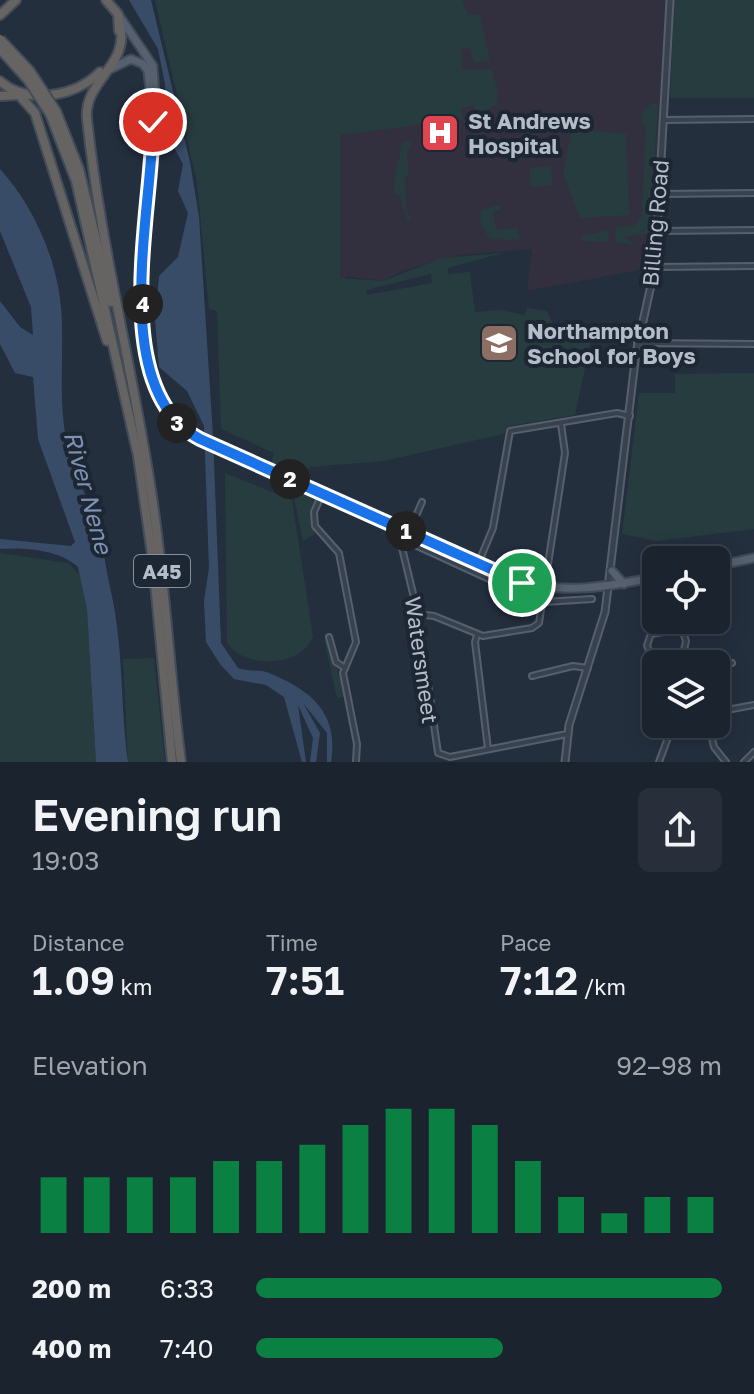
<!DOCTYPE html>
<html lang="en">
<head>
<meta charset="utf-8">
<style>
  :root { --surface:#1b232e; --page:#282f3a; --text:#f1f3f6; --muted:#a0a4aa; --line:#39404a; --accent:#0b8043 }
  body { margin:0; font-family:"Golos Text",sans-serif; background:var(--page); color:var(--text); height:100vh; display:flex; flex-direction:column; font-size:30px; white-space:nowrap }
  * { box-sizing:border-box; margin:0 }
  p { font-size:26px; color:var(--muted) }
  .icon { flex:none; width:44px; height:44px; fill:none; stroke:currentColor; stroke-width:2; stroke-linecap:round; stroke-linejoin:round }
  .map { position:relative; height:762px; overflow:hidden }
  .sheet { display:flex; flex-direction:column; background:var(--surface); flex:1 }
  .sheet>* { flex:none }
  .tools { position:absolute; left:642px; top:546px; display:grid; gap:16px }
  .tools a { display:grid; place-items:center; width:88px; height:88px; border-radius:12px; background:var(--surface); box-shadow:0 4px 20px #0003,0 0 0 2px var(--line); font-size:40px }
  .pin { position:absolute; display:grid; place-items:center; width:68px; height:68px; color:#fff; margin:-34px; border:4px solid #fff; border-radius:50%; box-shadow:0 2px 8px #0007 }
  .km { position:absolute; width:40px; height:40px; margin:-20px; border-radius:50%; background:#222; color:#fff; font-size:22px; line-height:40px; text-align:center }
  .round { display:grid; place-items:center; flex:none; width:84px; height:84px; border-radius:12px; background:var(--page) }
  .headline { display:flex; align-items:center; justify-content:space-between; height:136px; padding:0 32px }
  h1 { font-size:44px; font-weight:600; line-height:60px }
  .metrics { display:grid; grid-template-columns:repeat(3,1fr); gap:12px; height:136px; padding:8px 32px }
  .metrics div { display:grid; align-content:center }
  .metrics b { font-size:40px; font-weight:600 }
  .metrics small { font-size:22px; font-weight:400 }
  .metrics p { font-size:22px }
  .chart { height:224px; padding:16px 32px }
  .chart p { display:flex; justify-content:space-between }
  .chart svg { width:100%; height:144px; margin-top:8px; stroke:var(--accent); stroke-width:6 }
  ul { padding:0 32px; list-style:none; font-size:26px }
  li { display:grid; grid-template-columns:128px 96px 1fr; align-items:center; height:60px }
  li i { height:20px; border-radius:10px; background:var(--accent) }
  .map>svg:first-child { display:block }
  .medical { fill:#32303f }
  .green { fill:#263c3f; fill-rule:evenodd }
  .water { fill:#394c67 }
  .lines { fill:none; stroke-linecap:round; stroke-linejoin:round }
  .minor-casing { stroke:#565f6c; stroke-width:8 }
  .tertiary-casing { stroke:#565f6c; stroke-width:9 }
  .primary-casing { stroke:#414a57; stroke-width:11 }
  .trunk-casing { stroke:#434c59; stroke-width:12 }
  .minor { stroke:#38414e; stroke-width:4 }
  .tertiary { stroke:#38414e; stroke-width:5 }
  .primary { stroke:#56606e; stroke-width:7 }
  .trunk { stroke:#656462; stroke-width:8 }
  .trunk-bridge-casing { stroke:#434c59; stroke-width:12; stroke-linecap:butt }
  .trunk-bridge { stroke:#656462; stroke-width:8 }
  .route-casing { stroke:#fff; stroke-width:16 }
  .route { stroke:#1a73e8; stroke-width:10 }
  .labels { text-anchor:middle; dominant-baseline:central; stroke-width:8; stroke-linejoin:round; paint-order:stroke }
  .shield { fill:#1d2633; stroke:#878f9c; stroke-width:2 }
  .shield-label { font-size:20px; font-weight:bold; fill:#b4bcc9 }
  .poi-label { font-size:22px; font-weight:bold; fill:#b4bcc9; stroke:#1d2633; text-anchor:start }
  .street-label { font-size:22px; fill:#b4bcc9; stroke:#1d2633 }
  .water-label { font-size:24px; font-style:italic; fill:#7c92b1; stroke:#1d2633 }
</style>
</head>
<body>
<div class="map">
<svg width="754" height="762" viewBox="0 0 754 762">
  <rect width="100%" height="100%" fill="#242f3e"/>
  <!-- medical -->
  <path class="medical" d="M171,0H666L650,268L527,291L532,249L458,255L404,270L383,281L348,276L332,282Z"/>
  <!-- green -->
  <g class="green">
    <path d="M155,0H462L469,15H480L490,60L474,63L470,48L461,49L463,70L492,69L498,95L496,105L474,117V105L462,108L463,120L457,119L456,114L436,119L435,123L340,135V278L383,281L442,258L503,253L448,268V274L470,272L475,312L500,310L525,315L527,308L547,311L552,323L592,336L575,415L509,426L503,434L384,461L310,467L302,477L271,464L274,453L221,429L217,311L209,309L197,183ZM431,274L432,283L367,295L366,290Z"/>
    <path d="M674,0H754V98H670Z"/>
    <path d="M652,103L658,104L650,233L623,237L636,244L615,243L616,227L634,226L642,216L646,127L641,122L643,111Z"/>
    <path d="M572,129L626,134L629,215L580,218L563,174Z"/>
    <path d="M412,141L407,154L409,175L405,176L406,207L411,220L407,221L400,195L394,193C393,174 400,160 402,142Z"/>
    <path d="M551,166L553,185L531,187L529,168Z"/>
    <path d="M501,205V209L493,211L496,230L517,228L521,240L490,239L480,224L481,210Z"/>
    <path d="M609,230L608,242L582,241V236Z"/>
    <path d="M754,373V529L657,541L622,534L639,393H675V374Z"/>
    <path d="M225,473L292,500L313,636C302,668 245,669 227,643Z"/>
    <path d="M291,483L317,497L311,517L315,534L303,541Z"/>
    <path d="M0,553L68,563L81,576L87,609L96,762H0Z"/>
    <path d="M324,639C332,648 341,681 344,697L337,698Z"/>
    <path d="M154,658L165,762H128L123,659Z"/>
  </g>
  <!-- water -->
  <g class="water">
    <path d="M129,0H151L190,162L199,217L213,436L221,643L238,668C248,672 258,669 269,673C311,690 339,713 331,762H327V733L303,703L320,733L316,762H310L313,738L298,705L306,762H302L284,697L266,685L234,679L220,664L206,642L204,601L209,568L204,426L187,391L159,367L155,319L159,276L178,257L188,213L178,191L183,164L166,133L165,84L158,49Z"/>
    <path d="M0,169C37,210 61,268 62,324C63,363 59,402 66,440C70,464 82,486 91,509C102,534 105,565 111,592C124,650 120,704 128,762H96L87,609L78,567C59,549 22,547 0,549V539L71,546L75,542L38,439L33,377L15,373L0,344V301L20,327L33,335L31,307L0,231Z"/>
  </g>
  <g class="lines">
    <!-- minor casing -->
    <g class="minor-casing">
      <g id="minor">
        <path d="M663,120L754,119"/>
        <path d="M660,194L754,193"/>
        <path d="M658,231L754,230"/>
        <path d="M655,267L754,266"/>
        <path d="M637,343L754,344"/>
        <path d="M322,494L314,512L315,526L339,553L356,642L343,673L357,744L356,762"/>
        <path d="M422,502L402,548L418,614L438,753L450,757L567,734"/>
        <path d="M404,540L511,589L545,597"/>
        <path d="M478,564L493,528L510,431L617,413L630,416"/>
        <path d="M545,602L592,599"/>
        <path d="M418,614L434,616L483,636L532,628L539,623L565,453L561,424"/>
        <path d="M477,635L475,642L488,749"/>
        <path d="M329,637L336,662L345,668"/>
        <path d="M651,657L647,645L651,634L682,629L686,641L681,664"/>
        <path d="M716,667L732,663"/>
        <path d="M532,676L573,666L588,668"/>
        <path d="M716,712L754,705"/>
        <path d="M709,724L714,747L726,762"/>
        <path d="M650,729L668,735"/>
        <path d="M659,762L673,724"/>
        <path d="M744,762L754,752"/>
      </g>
    </g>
    <!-- tertiary casing -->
    <g class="tertiary-casing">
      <path id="tertiary" d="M565,762L569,725L605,612L636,353L655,267L670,0"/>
    </g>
    <!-- primary casing -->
    <g class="primary-casing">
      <g id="primary">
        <path d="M118,14L153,66L155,97"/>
        <path d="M108,70L131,59L143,64L148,71C150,93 154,116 153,139C151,221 109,392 200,439L513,580C562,595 606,587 656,577"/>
        <path d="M716,566L754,558"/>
        <path d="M612,571L624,584"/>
      </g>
    </g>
    <!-- trunk casing -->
    <g class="trunk-casing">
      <g id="trunk">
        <path d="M106,0L118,14L119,31"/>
        <path d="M0,15L16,0"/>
        <path d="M120,26C130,65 83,81 87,119C100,242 131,362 150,484C165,576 169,669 181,762"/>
        <path d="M0,81C27,105 75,97 100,72"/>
        <path d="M0,96L18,95"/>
        <path d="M20,96L35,113L107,341"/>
        <path d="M56,111L79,169L111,302"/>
        <path d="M50,114L76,181L138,456L153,562L172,762"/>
      </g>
    </g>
    <!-- minor -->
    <use href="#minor" class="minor"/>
    <!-- tertiary -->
    <use href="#tertiary" class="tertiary"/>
    <!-- primary -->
    <use href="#primary" class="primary"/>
    <!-- trunk -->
    <use href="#trunk" class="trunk"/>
    <!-- trunk-bridge casing -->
    <g class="trunk-bridge-casing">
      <g id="trunk-bridge">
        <path d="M0,39L30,71L56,111"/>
        <path d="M0,49L28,80L50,114"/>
      </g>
    </g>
    <!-- trunk-bridge -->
    <use href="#trunk-bridge" class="trunk-bridge"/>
  </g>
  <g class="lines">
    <!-- route casing -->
    <g class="route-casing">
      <path id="route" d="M153,122C153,208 106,389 200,439L522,583"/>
    </g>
    <!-- route -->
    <use href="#route" class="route"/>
  </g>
  <!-- icons -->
  <defs>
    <g id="hospital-square" transform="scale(2)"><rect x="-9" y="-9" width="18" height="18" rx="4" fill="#e0444e" stroke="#1d2633"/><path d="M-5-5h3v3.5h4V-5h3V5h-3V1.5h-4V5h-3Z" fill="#fff"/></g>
    <g id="school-square" transform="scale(2)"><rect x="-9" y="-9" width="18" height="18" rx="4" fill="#8d6e63" stroke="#1d2633"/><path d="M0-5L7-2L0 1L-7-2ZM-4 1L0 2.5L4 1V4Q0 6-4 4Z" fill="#fff"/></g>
  </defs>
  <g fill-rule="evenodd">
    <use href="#hospital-square" x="440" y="133"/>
    <use href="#school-square" x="499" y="343"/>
  </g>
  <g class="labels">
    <!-- shield labels -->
    <rect class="shield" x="134" y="555" width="56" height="32" rx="6"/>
    <g class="shield-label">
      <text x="162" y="571">A45</text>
    </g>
    <!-- poi labels -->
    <g class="poi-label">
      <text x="468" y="120">St Andrews<tspan x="468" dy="25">Hospital</tspan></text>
      <text x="527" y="330">Northampton<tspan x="527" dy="25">School for Boys</tspan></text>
    </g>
    <!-- street labels -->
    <g class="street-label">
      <text transform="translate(655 223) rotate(-85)">Billing Road</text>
      <text transform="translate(422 660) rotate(82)">Watersmeet</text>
    </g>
    <!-- water labels -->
    <g class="water-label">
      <text transform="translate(89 492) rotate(75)">River Nene</text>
    </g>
  </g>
</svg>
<div class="tools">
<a><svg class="icon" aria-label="locate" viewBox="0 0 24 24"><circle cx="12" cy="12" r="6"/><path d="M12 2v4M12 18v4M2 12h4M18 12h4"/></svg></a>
<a><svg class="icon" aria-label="layers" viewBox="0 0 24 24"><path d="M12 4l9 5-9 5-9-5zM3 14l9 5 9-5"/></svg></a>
</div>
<div class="pin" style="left:522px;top:583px;background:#1e9e55"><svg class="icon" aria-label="arrive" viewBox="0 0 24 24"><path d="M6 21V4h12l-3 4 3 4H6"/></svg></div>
<div class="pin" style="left:153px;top:122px;background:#d93025"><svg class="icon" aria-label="check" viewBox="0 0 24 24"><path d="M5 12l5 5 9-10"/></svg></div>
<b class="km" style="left:406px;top:531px">1</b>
<b class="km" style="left:290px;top:479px">2</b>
<b class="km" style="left:177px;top:423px">3</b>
<b class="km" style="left:143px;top:304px">4</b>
</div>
<section class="sheet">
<div class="headline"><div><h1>Evening run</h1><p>19:03</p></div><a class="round"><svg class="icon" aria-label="share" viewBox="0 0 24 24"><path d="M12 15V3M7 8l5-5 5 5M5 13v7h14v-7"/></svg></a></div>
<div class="metrics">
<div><p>Distance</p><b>1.09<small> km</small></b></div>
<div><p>Time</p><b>7:51</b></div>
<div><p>Pace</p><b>7:12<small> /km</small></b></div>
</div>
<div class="chart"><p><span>Elevation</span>92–98 m</p>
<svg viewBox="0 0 160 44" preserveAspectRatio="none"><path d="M5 44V27M15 44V27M25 44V27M35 44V27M45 44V22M55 44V22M65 44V17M75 44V11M85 44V6M95 44V6M105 44V11M115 44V22M125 44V33M135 44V38M145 44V33M155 44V33"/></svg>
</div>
<ul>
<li><b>200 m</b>6:33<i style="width:100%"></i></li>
<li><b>400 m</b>7:40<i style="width:53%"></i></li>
</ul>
</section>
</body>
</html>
